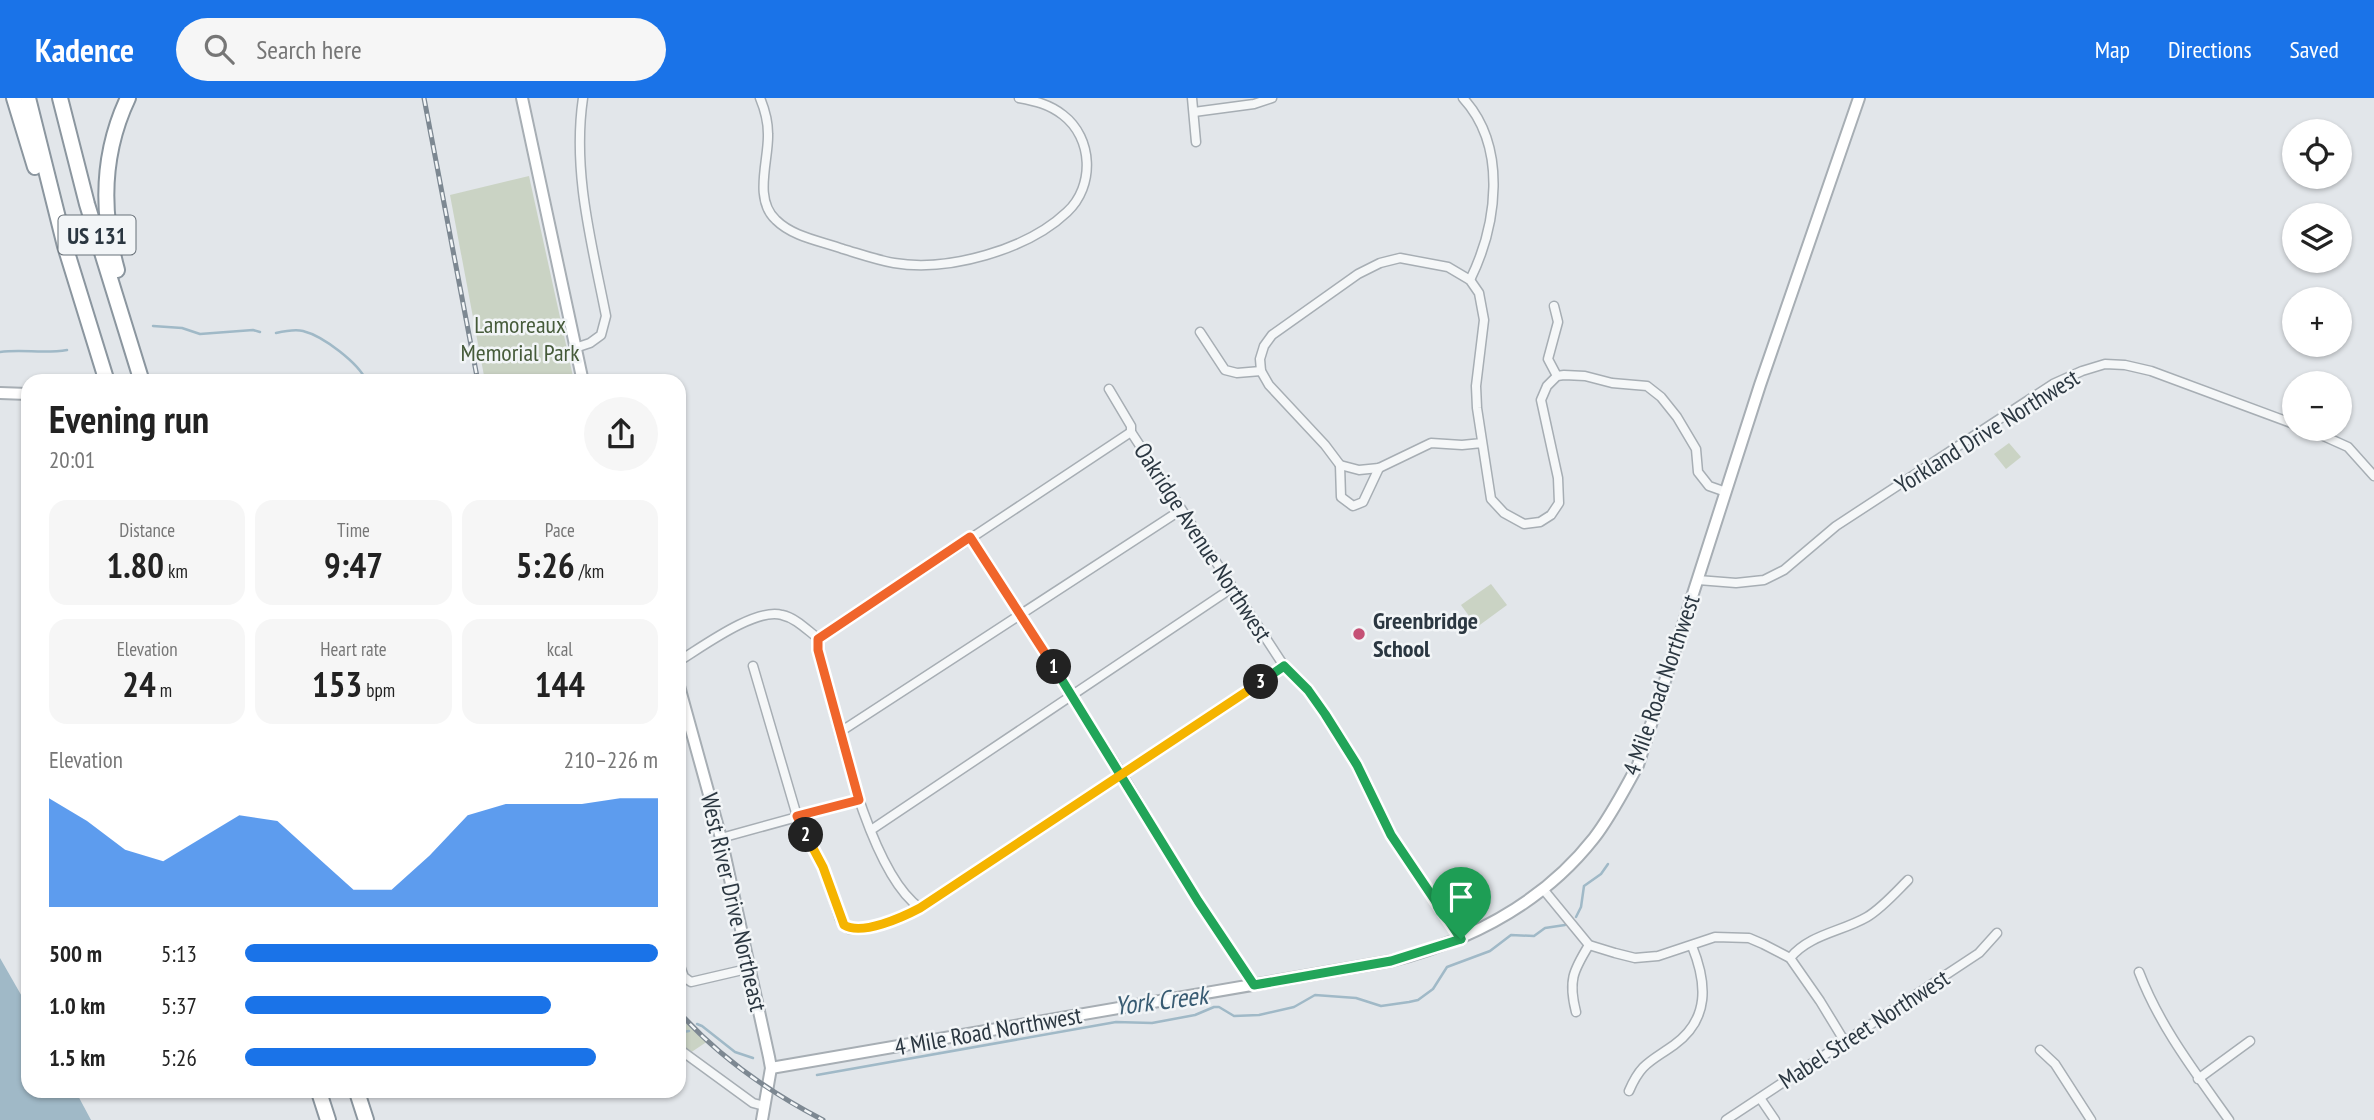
<!DOCTYPE html>
<html lang="en">
<head>
<meta charset="utf-8">
<style>
  :root { --surface:#fff; --page:#f6f6f6; --text:#222; --muted:#767676; --accent:#1a73e8 }
  body { margin:0; font-family:"PT Sans Narrow",sans-serif; background:var(--page); color:var(--text); height:100vh; display:flex; flex-direction:column; font-size:26px; white-space:nowrap }
  * { box-sizing:border-box; margin:0 }
  p { font-size:23px; color:var(--muted) }
  .icon { flex:none; width:38px; height:38px; fill:none; stroke:currentColor; stroke-width:2; stroke-linecap:round; stroke-linejoin:round }
  .map { position:relative; flex:1; overflow:hidden }
  .details { position:absolute; left:21px; top:276px; width:665px; height:724px; display:flex; flex-direction:column; background:var(--surface); border-radius:21px; box-shadow:0 2px 5px #0004 }
  .details>* { flex:none }
  .tools { position:absolute; left:2282px; top:21px; display:grid; gap:14px }
  .tools a { display:grid; place-items:center; width:70px; height:70px; border-radius:50%; background:var(--surface); box-shadow:0 2px 5px #0004; font-size:35px }
  .pin { position:absolute; display:grid; place-items:center; width:60px; height:60px; color:#fff; margin:-72px -30px; border-radius:50% 50% 50% 0; rotate:-45deg; box-shadow:0 0 7px #0007 }
  .pin .icon { rotate:45deg }
  .km { position:absolute; width:35px; height:35px; margin:-18px; border-radius:50%; background:#222; color:#fff; font-size:19px; line-height:35px; text-align:center }
  .round { display:grid; place-items:center; flex:none; width:74px; height:74px; border-radius:37px; background:var(--page) }
  .headline { display:flex; align-items:center; justify-content:space-between; height:119px; padding:0 28px }
  h1 { font-size:38px; font-weight:700; line-height:52px }
  .metrics { display:grid; grid-template-columns:repeat(3,1fr); gap:10px; height:119px; padding:7px 28px }
  .metrics div { display:grid; align-content:center; border-radius:18px; background:var(--page); text-align:center }
  .metrics b { font-size:35px; font-weight:700 }
  .metrics small { font-size:19px; font-weight:400 }
  .metrics p { font-size:19px }
  .chart { height:196px; padding:14px 28px }
  .chart p { display:flex; justify-content:space-between }
  .chart svg { width:100%; height:126px; margin-top:7px; fill:var(--accent); opacity:.7 }
  ul { padding:0 28px; list-style:none; font-size:23px }
  li { display:grid; grid-template-columns:112px 84px 1fr; align-items:center; height:52px }
  li i { height:18px; border-radius:9px; background:var(--accent) }
  header { display:flex; align-items:center; gap:42px; box-sizing:border-box; height:98px; padding:0 35px; background:var(--accent); color:#fff }
  header strong { font-size:33px }
  nav { display:flex; gap:38px; margin-inline-start:auto; font-size:24px }
  .search { width:490px; height:63px; background:var(--page); display:flex; align-items:center; gap:18px; box-sizing:border-box; padding:0 24px; border-radius:38px; color:var(--muted); font-size:26px }
  .map>svg:first-child { display:block }
  .green { fill:#cad3c4 }
  .water { fill:#a0b9c7 }
  .lines { fill:none; stroke-linecap:round; stroke-linejoin:round }
  .stream { stroke:#a0b9c7; stroke-width:2.5 }
  .street-casing { stroke:#a7aeb4; stroke-width:11 }
  .secondary-casing { stroke:#a7aeb4; stroke-width:14 }
  .highway-casing { stroke:#8b969f; stroke-width:18 }
  .street { stroke:#f5f7f8; stroke-width:8 }
  .secondary { stroke:#fff; stroke-width:10 }
  .highway { stroke:#fff; stroke-width:14 }
  .rail-casing { stroke:#7d8892; stroke-width:5 }
  .rail { stroke:#f2f5f7; stroke-width:2.5; stroke-dasharray:8; stroke-linecap:butt }
  .split-1-casing { stroke:#fff; stroke-width:14 }
  .split-2-casing { stroke:#fff; stroke-width:14 }
  .split-3-casing { stroke:#fff; stroke-width:14 }
  .split-4-casing { stroke:#fff; stroke-width:14 }
  .split-1 { stroke:#22a559; stroke-width:9 }
  .split-2 { stroke:#f0652b; stroke-width:9 }
  .split-3 { stroke:#f5b400; stroke-width:9 }
  .split-4 { stroke:#22a559; stroke-width:9 }
  .poi-dot { fill:#c55176; stroke:#f2f5f7; stroke-width:2.5 }
  .labels { text-anchor:middle; dominant-baseline:central; stroke-width:5; stroke-linejoin:round; paint-order:stroke }
  .shield { fill:#f2f5f7; stroke:#677078; stroke-width:2 }
  .shield-label { font-size:23px; font-weight:bold; fill:#2b3741 }
  .park-label { font-size:24px; fill:#465b3a; stroke:#f2f5f7 }
  .street-label { font-size:24px; fill:#2b3741; stroke:#f2f5f7 }
  .poi-label { font-size:24px; font-weight:bold; fill:#2b3741; stroke:#f2f5f7; text-anchor:start }
  .water-label { font-size:26px; font-style:italic; fill:#385b72; stroke:#f2f5f7 }
</style>
</head>
<body>
<header>
<strong>Kadence</strong>
<div class="search"><svg class="icon" aria-label="search" viewBox="0 0 24 24"><circle cx="10" cy="10" r="6"/><path d="M15 15l6 6"/></svg>Search here</div>
<nav><a>Map</a><a>Directions</a><a>Saved</a></nav>
</header>
<div class="map">
<svg width="2374" height="1022" viewBox="0 0 2374 1022">
  <rect width="100%" height="100%" fill="#e2e6ea"/>
  <!-- green -->
  <g class="green">
    <path d="M529,78L574,283H485L450,97Z"/>
    <path d="M2009,345L2021,359L2006,371L1994,356Z"/>
    <path d="M1491,486L1507,507L1477,529L1461,507Z"/>
    <path d="M679,914L708,943L687,957L679,951Z"/>
  </g>
  <!-- water -->
  <path class="water" d="M0,860L28,909V994H76L91,1022H0Z"/>
  <g class="lines">
    <!-- stream -->
    <g class="stream">
      <path d="M153,228L182,230L200,236L253,232L260,234"/>
      <path d="M276,235C285,233 294,231 303,233C323,238 359,265 367,284"/>
      <path d="M0,254C23,251 44,256 67,252"/>
      <path d="M1576,819L1581,809L1584,788L1601,776L1608,766"/>
      <path d="M697,926L702,928L735,954L753,960"/>
      <path d="M679,932L683,934L689,933"/>
      <path d="M817,977L1116,924L1152,925L1195,917L1214,909H1219L1234,918L1259,917L1294,909L1315,897L1356,900L1381,908L1409,904L1418,902L1433,891L1447,869L1490,853L1511,837L1534,838L1545,830L1565,827"/>
    </g>
    <!-- street casing -->
    <g class="street-casing">
      <g id="street">
        <path d="M760,0C765,12 768,23 768,36C769,62 753,101 776,122C793,139 821,143 843,151C860,156 877,162 894,165C948,174 1027,152 1067,114C1095,88 1093,40 1063,17C1049,6 1035,3 1019,0"/>
        <path d="M1192,0L1196,44"/>
        <path d="M1463,0C1508,49 1497,127 1470,182"/>
        <path d="M1194,14L1254,6L1272,0"/>
        <path d="M1554,208L1558,224L1548,261L1557,278"/>
        <path d="M1200,234L1225,272L1237,275L1261,273"/>
        <path d="M575,250L590,245L601,237L606,218C592,146 572,74 583,0"/>
        <path d="M1109,291L1131,328V334L1284,568L1308,592L1325,616L1357,667L1391,737L1461,841"/>
        <path d="M2308,331L2348,349L2374,378"/>
        <path d="M1482,345L1462,347L1431,345L1379,370L1359,372L1340,367L1325,347L1269,287L1261,273L1260,261L1264,248L1272,237L1358,176L1380,165L1400,160L1448,169L1470,182L1479,195L1484,222L1476,288L1477,310L1491,401L1504,415L1524,426L1540,424L1551,417L1559,405L1558,380L1541,302L1547,288L1557,278L1564,277L1585,278L1612,285L1647,288L1661,299L1677,319L1696,351L1698,374L1709,388L1726,394"/>
        <path d="M1340,367L1341,399L1353,408L1363,404L1379,370"/>
        <path d="M970,439L1122,676L1198,803L1254,886"/>
        <path d="M1698,482L1736,485L1764,482L1784,472L1836,428L2053,286L2082,273L2105,266L2125,267L2151,273L2294,326"/>
        <path d="M819,541L1131,334"/>
        <path d="M819,541L818,552C835,615 867,773 920,810"/>
        <path d="M679,563C702,549 756,509 782,517C796,520 807,532 819,541"/>
        <path d="M753,568L797,718L823,769L840,821L849,831C874,831 898,822 920,810L1284,568"/>
        <path d="M840,634L1181,412"/>
        <path d="M871,732L1232,490"/>
        <path d="M721,740L859,702"/>
        <path d="M1543,791L1589,847L1615,855L1635,860L1658,858L1715,839L1749,840L1763,846L1790,860L1820,903L1845,944"/>
        <path d="M1790,860C1810,836 1841,834 1867,819C1882,810 1895,795 1908,782"/>
        <path d="M679,865L684,879L691,884L751,870"/>
        <path d="M2139,874C2160,929 2195,974 2229,1022"/>
        <path d="M1576,914C1568,883 1573,873 1589,847"/>
        <path d="M679,951L753,1005L764,1008"/>
        <path d="M2040,952L2055,966L2091,1022"/>
        <path d="M2198,981L2250,943"/>
        <path d="M1629,993C1641,965 1650,964 1674,947C1710,921 1707,885 1692,848"/>
        <path d="M1760,1000L1775,1022"/>
        <path d="M1726,1022L1979,855L1997,835"/>
      </g>
    </g>
    <!-- secondary casing -->
    <g class="secondary-casing">
      <g id="secondary">
        <path d="M522,0L583,284"/>
        <path d="M0,295L28,296"/>
        <path d="M679,588L721,740L769,959L771,970L762,1022"/>
        <path d="M771,970L1391,863C1469,843 1543,805 1594,740C1611,718 1624,692 1638,667L1760,287L1859,0"/>
      </g>
    </g>
    <!-- highway casing -->
    <g class="highway-casing">
      <g id="highway">
        <path d="M14,0L35,69"/>
        <path d="M28,0L65,148L107,284"/>
        <path d="M60,0L87,106L142,284"/>
        <path d="M117,172C101,114 102,55 128,0"/>
        <path d="M319,994L328,1022"/>
        <path d="M357,994L366,1022"/>
      </g>
    </g>
    <!-- street -->
    <use href="#street" class="street"/>
    <!-- secondary -->
    <use href="#secondary" class="secondary"/>
    <!-- highway -->
    <use href="#highway" class="highway"/>
    <!-- rail casing -->
    <g class="rail-casing">
      <g id="rail">
        <path d="M424,0L478,284"/>
        <path d="M679,914C720,960 769,994 823,1022"/>
      </g>
    </g>
    <!-- rail -->
    <use href="#rail" class="rail"/>
  </g>
  <g class="lines">
    <!-- split-1 casing -->
    <g class="split-1-casing">
      <path id="split-1" d="M1054,569L1198,803L1254,887L1391,863L1461,841"/>
    </g>
    <!-- split-2 casing -->
    <g class="split-2-casing">
      <path id="split-2" d="M806,737L797,718L859,702L818,552V541L970,439L1054,569"/>
    </g>
    <!-- split-3 casing -->
    <g class="split-3-casing">
      <path id="split-3" d="M806,737L823,769L844,827C862,838 903,819 920,810L1261,584"/>
    </g>
    <!-- split-4 casing -->
    <g class="split-4-casing">
      <path id="split-4" d="M1261,584L1284,568L1308,592L1325,616L1357,667L1391,737L1461,841"/>
    </g>
    <!-- split-1 -->
    <use href="#split-1" class="split-1"/>
    <!-- split-2 -->
    <use href="#split-2" class="split-2"/>
    <!-- split-3 -->
    <use href="#split-3" class="split-3"/>
    <!-- split-4 -->
    <use href="#split-4" class="split-4"/>
  </g>
  <!-- markers -->
  <circle class="poi-dot" cx="1359" cy="536" r="7"/>
  <g class="labels">
    <!-- shield labels -->
    <rect class="shield" x="58.5" y="117.5" width="77" height="39" rx="5"/>
    <g class="shield-label">
      <text x="97" y="137">US 131</text>
    </g>
    <!-- park labels -->
    <g class="park-label">
      <text x="520" y="226">Lamoreaux<tspan x="520" dy="28">Memorial Park</tspan></text>
    </g>
    <!-- street labels -->
    <g class="street-label">
      <text transform="translate(1987 333) rotate(-32)">Yorkland Drive Northwest</text>
      <text transform="translate(1203 444) rotate(57)">Oakridge Avenue Northwest</text>
      <text transform="translate(1661 587) rotate(-71)">4 Mile Road Northwest</text>
      <text transform="translate(734 804) rotate(77)">West River Drive Northeast</text>
      <text transform="translate(1864 931) rotate(-33)">Mabel Street Northwest</text>
      <text transform="translate(988 933) rotate(-10)">4 Mile Road Northwest</text>
    </g>
    <!-- poi labels -->
    <g class="poi-label">
      <text x="1373" y="522">Greenbridge<tspan x="1373" dy="28">School</tspan></text>
    </g>
    <!-- water labels -->
    <g class="water-label">
      <text transform="translate(1161 902) rotate(-7)">York Creek</text>
    </g>
  </g>
</svg>
<div class="tools">
<a><svg class="icon" aria-label="locate" viewBox="0 0 24 24"><circle cx="12" cy="12" r="6"/><path d="M12 2v4M12 18v4M2 12h4M18 12h4"/></svg></a>
<a><svg class="icon" aria-label="layers" viewBox="0 0 24 24"><path d="M12 4l9 5-9 5-9-5zM3 14l9 5 9-5"/></svg></a>
<a>+</a>
<a>−</a>
</div>
<div class="pin" style="left:1461px;top:841px;background:#1e9e55"><svg class="icon" aria-label="arrive" viewBox="0 0 24 24"><path d="M6 21V4h12l-3 4 3 4H6"/></svg></div>
<b class="km" style="left:1054px;top:569px">1</b>
<b class="km" style="left:806px;top:737px">2</b>
<b class="km" style="left:1261px;top:584px">3</b>
<section class="details">
<div class="headline"><div><h1>Evening run</h1><p>20:01</p></div><a class="round"><svg class="icon" aria-label="share" viewBox="0 0 24 24"><path d="M12 15V3M7 8l5-5 5 5M5 13v7h14v-7"/></svg></a></div>
<div class="metrics">
<div><p>Distance</p><b>1.80<small> km</small></b></div>
<div><p>Time</p><b>9:47</b></div>
<div><p>Pace</p><b>5:26<small> /km</small></b></div>
</div>
<div class="metrics">
<div><p>Elevation</p><b>24<small> m</small></b></div>
<div><p>Heart rate</p><b>153<small> bpm</small></b></div>
<div><p>kcal</p><b>144</b></div>
</div>
<div class="chart"><p><span>Elevation</span>210–226 m</p>
<svg viewBox="0 0 160 44" preserveAspectRatio="none"><path d="M0 44V6L10 14L20 24L30 28L40 20L50 12L60 14L70 26L80 38L90 38L100 26L110 12L120 8L130 8L140 8L150 6L160 6V44z"/></svg>
</div>
<ul>
<li><b>500 m</b>5:13<i style="width:100%"></i></li>
<li><b>1.0 km</b>5:37<i style="width:74%"></i></li>
<li><b>1.5 km</b>5:26<i style="width:85%"></i></li>
</ul>
</section>
</div>
</body>
</html>
